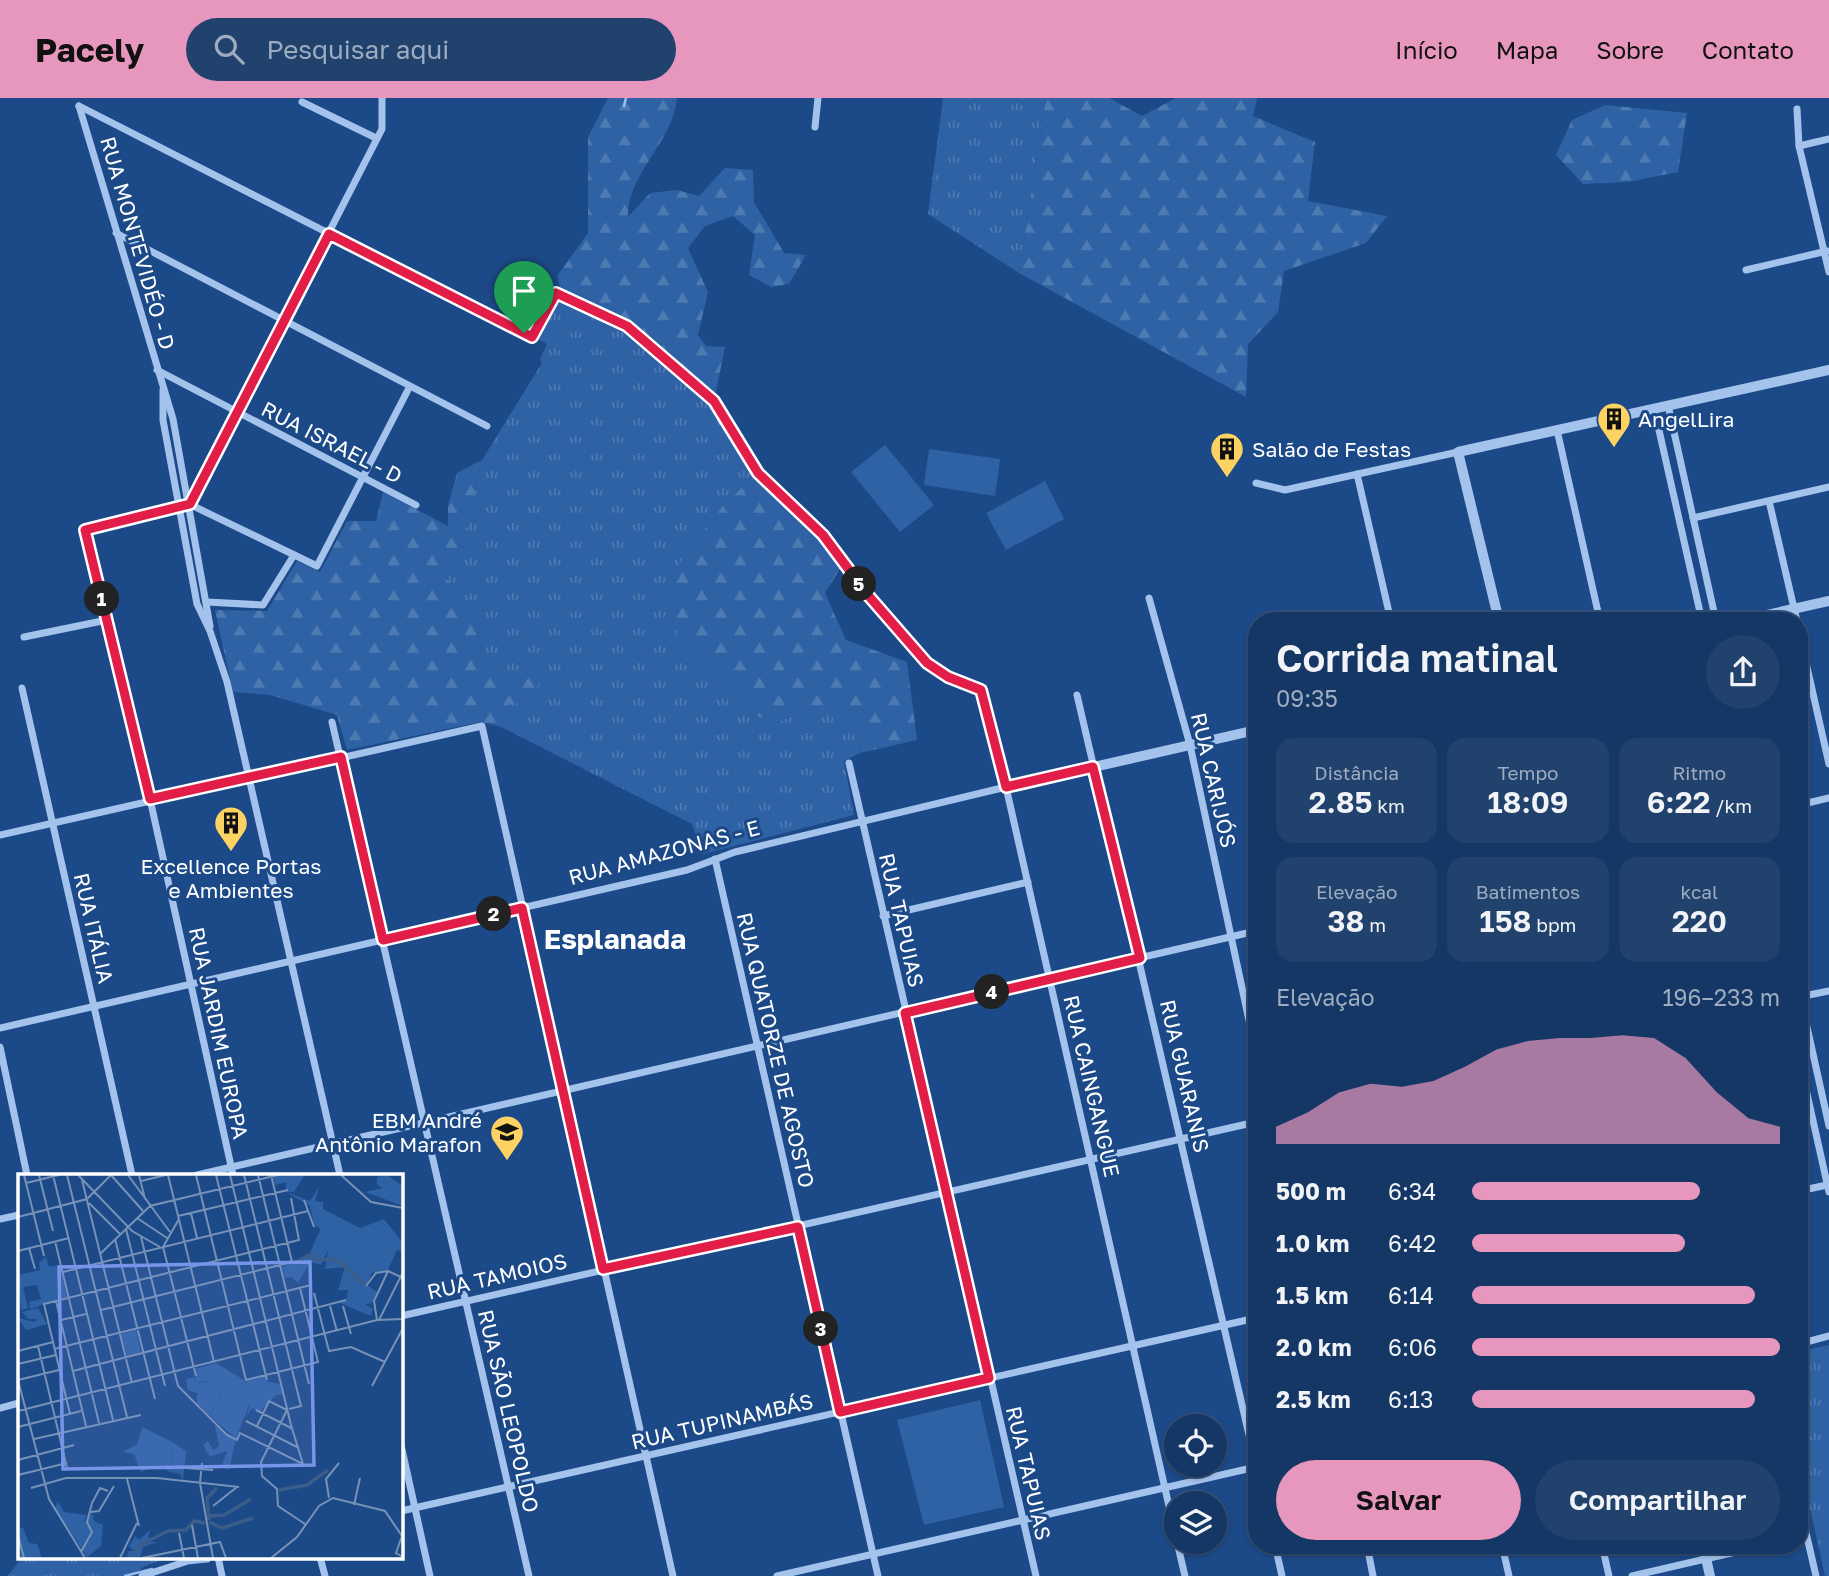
<!DOCTYPE html>
<html lang="pt">
<head>
<meta charset="utf-8">
<style>
  :root { --surface:#153765; --page:#22426e; --text:#f1f3f6; --muted:#9dacbf; --line:#345179; --accent:#e797bd }
  body { margin:0; font-family:"Golos Text",sans-serif; background:var(--page); color:var(--text); height:100vh; display:flex; flex-direction:column; font-size:26px; white-space:nowrap }
  * { box-sizing:border-box; margin:0 }
  p { font-size:23px; color:var(--muted) }
  .icon { flex:none; width:38px; height:38px; fill:none; stroke:currentColor; stroke-width:2; stroke-linecap:round; stroke-linejoin:round }
  .map { position:relative; flex:1; overflow:hidden }
  .panel { position:absolute; left:1248px; top:514px; width:560px; height:942px; display:flex; flex-direction:column; background:var(--surface); border-radius:28px; box-shadow:0 2px 5px #0004,0 0 0 2px var(--line) }
  .panel>* { flex:none }
  .buttons { position:absolute; left:1164px; top:1316px; display:grid; gap:14px }
  .buttons a { display:grid; place-items:center; width:63px; height:63px; border-radius:50%; background:var(--surface); box-shadow:0 2px 5px #0004,0 0 0 2px var(--line); font-size:35px }
  .pin { position:absolute; display:grid; place-items:center; width:60px; height:60px; color:#fff; margin:-72px -30px; border-radius:50% 50% 50% 0; rotate:-45deg; box-shadow:0 0 7px #0007 }
  .pin .icon { rotate:45deg }
  .km { position:absolute; width:35px; height:35px; margin:-18px; border-radius:50%; background:#222; color:#fff; font-size:19px; line-height:35px; text-align:center }
  .round { display:grid; place-items:center; flex:none; width:74px; height:74px; border-radius:37px; background:var(--page) }
  .summary { display:flex; align-items:center; justify-content:space-between; height:119px; padding:0 28px }
  h1 { font-size:38px; font-weight:600; line-height:52px }
  .figures { display:grid; grid-template-columns:repeat(3,1fr); gap:10px; height:119px; padding:7px 28px }
  .figures div { display:grid; align-content:center; border-radius:18px; background:var(--page); text-align:center }
  .figures b { font-size:30px; font-weight:600 }
  .figures small { font-size:19px; font-weight:400 }
  .figures p { font-size:19px }
  .chart { height:196px; padding:14px 28px }
  .chart p { display:flex; justify-content:space-between }
  .chart svg { width:100%; height:126px; margin-top:7px; fill:var(--accent); opacity:.7 }
  .primary-button { display:flex; gap:14px; margin-top:auto; padding:14px 28px }
  .primary-button a { flex:1; height:80px; border-radius:42px; background:var(--accent); color:#111; font-size:28px; font-weight:600; line-height:80px; text-align:center }
  .primary-button a+a { background:var(--page); color:var(--text) }
  ul { padding:0 28px; list-style:none; font-size:23px }
  li { display:grid; grid-template-columns:112px 84px 1fr; align-items:center; height:52px }
  li i { height:18px; border-radius:9px; background:var(--accent) }
  header { display:flex; align-items:center; gap:42px; box-sizing:border-box; height:98px; padding:0 35px; background:var(--accent); color:#111 }
  header strong { font-size:33px }
  nav { display:flex; gap:38px; margin-inline-start:auto; font-size:24px }
  .search { width:490px; height:63px; background:var(--page); display:flex; align-items:center; gap:18px; box-sizing:border-box; padding:0 24px; border-radius:38px; color:var(--muted); font-size:26px }
  .map>svg:first-child { display:block }
  .grass { fill:url(#grass-tufts) }
  .forest { fill:url(#forest-firs) }
  .pitch { fill:#2f62a5 }
  .lines { fill:none; stroke-linecap:round; stroke-linejoin:round }
  .stream { stroke:#97beee; stroke-width:2.5 }
  .minor { stroke:#a4c3ec; stroke-width:7 }
  .tertiary { stroke:#a4c3ec; stroke-width:10 }
  .route-casing { stroke:#fff; stroke-width:14 }
  .route { stroke:#e11d48; stroke-width:9 }
  .labels { text-anchor:middle; dominant-baseline:central; stroke-width:6; stroke-linejoin:round; paint-order:stroke }
  .street-label { font-size:21px; fill:#fff; stroke:#1c4987 }
  .poi-label { font-size:21px; fill:#fff; stroke:#1c4987; text-anchor:start }
  .district-label { font-size:28px; font-weight:bold; fill:#fff; stroke:#1c4987 }
  .inset-river { fill:none; stroke:#3b5d8a; stroke-width:3.5 }
  .inset-road { fill:none; stroke:#7792b7; stroke-width:2 }
  .view { fill:#7795e8; fill-opacity:0.15; stroke:#7795e8; stroke-width:3.5 }
  .inset-edge { fill:none; stroke:#fff; stroke-width:3.5 }
</style>
</head>
<body>
<header>
<strong>Pacely</strong>
<div class="search"><svg class="icon" aria-label="search" viewBox="0 0 24 24"><circle cx="10" cy="10" r="6"/><path d="M15 15l6 6"/></svg>Pesquisar aqui</div>
<nav><a>Início</a><a>Mapa</a><a>Sobre</a><a>Contato</a></nav>
</header>
<div class="map">
<svg width="1829" height="1478" viewBox="0 0 1829 1478">
  <defs>
    <pattern id="grass-tufts" width="24" height="20" patternUnits="userSpaceOnUse" patternTransform="scale(1.75)"><rect width="24" height="20" fill="#2f62a5"/><path d="M3 7l-1-3M5 7V3M7 7l1-3M15 17l-1-3M17 17v-4M19 17l1-3" fill="none" stroke="#4e7ab2"/></pattern>
    <pattern id="forest-firs" width="22" height="20" patternUnits="userSpaceOnUse" patternTransform="scale(1.75)"><rect width="22" height="20" fill="#2f62a5"/><path d="M5 1l3.5 6h-7zM16 11l3.5 6h-7z" fill="#4e7ab2"/></pattern>
  </defs>
  <rect width="100%" height="100%" fill="#1c4987"/>
  <!-- grass -->
  <g class="grass">
    <path d="M943,0H1046L1019,175L928,116Z"/>
    <path d="M561,197L627,228L714,303L758,375L725,405L698,442L677,537L732,583L751,616L776,625C802,614 831,599 858,614L862,633L860,655L844,663L854,717L703,756L692,726L501,629L507,606L531,577H501L484,558L469,505L446,480L467,428L482,362L542,265L540,261L547,246L536,240Z"/>
    <path d="M1829,1247V1478H1825L1799,1360V1254Z"/>
    <path d="M22,1459H171L145,1468L131,1478H8Z"/>
  </g>
  <!-- forest -->
  <g class="forest">
    <path d="M608,0H677C673,44 627,76 628,119L650,95L677,92L699,98L725,70L753,72L754,104L784,155L806,157L789,186L771,189L749,177L755,137L733,118L705,128L688,150L708,194L698,237L706,248L725,249L714,303L627,228L561,197L558,177L588,135V39Z"/>
    <path d="M1046,0H1109L1142,18L1176,0H1257L1253,18L1315,44L1308,103L1387,118L1366,145L1284,173L1278,214L1248,246L1246,299L1019,175Z"/>
    <path d="M1605,7L1687,15L1678,74L1628,84L1583,86L1556,57L1572,22Z"/>
    <path d="M482,362L467,428L446,480L469,505L484,558L501,577H531L539,584L533,603L507,607L501,629L481,624L347,652L337,617L270,597L233,594L215,512L267,513L297,463L320,474L347,423H376L383,394L448,428V407L457,375Z"/>
    <path d="M758,375L798,410L843,466L825,495L846,542L907,564L917,642L860,655L862,633L858,614C831,599 802,614 776,625L751,616L732,583L677,537L668,480L725,405Z"/>
  </g>
  <!-- pitch -->
  <g class="pitch">
    <path d="M885,347L934,407L900,434L851,374Z"/>
    <path d="M929,351L1000,361L995,398L924,387Z"/>
    <path d="M1045,383L1064,421L1006,452L986,415Z"/>
    <path d="M980,1302L1004,1409L924,1427L897,1322Z"/>
  </g>
  <g class="lines">
    <!-- stream -->
    <g class="stream">
      <path d="M624,8L626,0"/>
      <path d="M190,1465L209,1463"/>
      <path d="M125,1478L152,1471"/>
    </g>
    <!-- minor -->
    <g class="minor">
      <path d="M302,4L376,40"/>
      <path d="M79,8L532,239L557,195L627,228L714,303L758,375L823,437L867,496L927,565L948,579L981,592L1006,689L1176,1439"/>
      <path d="M79,8L173,321L210,528"/>
      <path d="M1797,11L1799,48L1829,174"/>
      <path d="M815,29L818,0"/>
      <path d="M1799,48L1829,41"/>
      <path d="M116,135L487,328"/>
      <path d="M1746,172L1827,153"/>
      <path d="M157,272L416,407"/>
      <path d="M163,292V322L197,506L210,533L227,584L340,1077"/>
      <path d="M1668,307L1716,523"/>
      <path d="M1654,310L1702,523"/>
      <path d="M1557,332L1600,523"/>
      <path d="M1357,376L1391,523"/>
      <path d="M1256,385L1285,392L1458,354"/>
      <path d="M1769,403L1797,523"/>
      <path d="M190,405L382,31V0"/>
      <path d="M189,406L85,432L150,701L233,1077"/>
      <path d="M189,406L317,468L410,288"/>
      <path d="M1693,420L1829,389"/>
      <path d="M1149,500L1190,647L1256,955"/>
      <path d="M207,504L263,507L294,457"/>
      <path d="M1799,534L1829,666"/>
      <path d="M24,539L107,522"/>
      <path d="M22,590L132,1077"/>
      <path d="M1077,597L1256,1367"/>
      <path d="M332,624L529,1478"/>
      <path d="M849,665L1036,1478"/>
      <path d="M1799,707L1829,700"/>
      <path d="M0,737L482,628L673,1478"/>
      <path d="M715,761L878,1478"/>
      <path d="M883,818L1028,784"/>
      <path d="M1799,893L1829,1028"/>
      <path d="M1799,899L1829,893"/>
      <path d="M0,930L687,772L735,754L1006,689"/>
      <path d="M0,949L27,1077"/>
      <path d="M1799,960L1829,1094"/>
      <path d="M197,1077L1256,833"/>
      <path d="M1799,1093L1827,1087"/>
      <path d="M0,1121L19,1117"/>
      <path d="M401,1218L1256,1024"/>
      <path d="M1799,1246L1829,1238"/>
      <path d="M0,1310L19,1305"/>
      <path d="M401,1347L430,1478"/>
      <path d="M1799,1404L1816,1478"/>
      <path d="M401,1413L1256,1220"/>
      <path d="M1177,1444L1185,1478"/>
      <path d="M1275,1447L1282,1478"/>
      <path d="M1367,1447L1373,1478"/>
      <path d="M1502,1447L1509,1478"/>
      <path d="M1602,1447L1609,1478"/>
      <path d="M218,1459L222,1478"/>
      <path d="M320,1459L325,1478"/>
      <path d="M142,1478L200,1459"/>
      <path d="M777,1478L1256,1369"/>
      <path d="M1632,1478L1766,1447"/>
    </g>
    <!-- tertiary -->
    <g class="tertiary">
      <path d="M1499,523L1458,354L1829,272"/>
      <path d="M1740,523L1829,503"/>
      <path d="M1006,689L1256,632"/>
      <path d="M1703,1447L1710,1478"/>
    </g>
  </g>
  <g class="lines">
    <!-- route casing -->
    <g class="route-casing">
      <path id="route" d="M329,136L532,239L556,195L627,228L714,303L758,375L823,437L867,496L927,565L948,579L981,592L1006,689L1093,669L1140,860L905,915L989,1280L840,1314L798,1129L603,1171L522,810L383,842L341,659L150,701L85,432L190,406Z"/>
    </g>
    <!-- route -->
    <use href="#route" class="route"/>
  </g>
  <!-- icons -->
  <defs>
    <g id="building-pin" transform="scale(1.75)"><path d="M0 17L-7.5 6A9.5 9.5 0 1 1 7.5 6Z" fill="#fcd262" stroke="#1c4987"/><path d="M-4-6H4V6H1V3H-1V6H-4ZM-2.5-4.3h1.7v1.8h-1.7ZM.8-4.3h1.7v1.8H.8ZM-2.5-1h1.7V.8h-1.7ZM.8-1h1.7V.8H.8Z" fill="#111"/></g>
    <g id="school-pin" transform="scale(1.75)"><path d="M0 17L-7.5 6A9.5 9.5 0 1 1 7.5 6Z" fill="#fcd262" stroke="#1c4987"/><path d="M0-5L7-2L0 1L-7-2ZM-4 1L0 2.5L4 1V4Q0 6-4 4Z" fill="#111"/></g>
  </defs>
  <g fill-rule="evenodd">
    <use href="#building-pin" x="1614" y="321"/>
    <use href="#building-pin" x="1227" y="351"/>
    <use href="#building-pin" x="231" y="725"/>
    <use href="#school-pin" x="507" y="1034"/>
  </g>
  <g class="labels">
    <!-- street labels -->
    <g class="street-label">
      <text transform="translate(138 145) rotate(74)">RUA MONTEVIDÉO - D</text>
      <text transform="translate(332 344) rotate(27)">RUA ISRAEL - D</text>
      <text transform="translate(1214 682) rotate(77)">RUA CARIJÓS</text>
      <text transform="translate(664 754) rotate(-15)">RUA AMAZONAS - E</text>
      <text transform="translate(902 822) rotate(77)">RUA TAPUIAS</text>
      <text transform="translate(94 830) rotate(77)">RUA ITÁLIA</text>
      <text transform="translate(219 935) rotate(78)">RUA JARDIM EUROPA</text>
      <text transform="translate(776 952) rotate(77)">RUA QUATORZE DE AGOSTO</text>
      <text transform="translate(1185 978) rotate(77)">RUA GUARANIS</text>
      <text transform="translate(1092 988) rotate(77)">RUA CAINGANGUE</text>
      <text transform="translate(497 1178) rotate(-13)">RUA TAMOIOS</text>
      <text transform="translate(509 1313) rotate(77)">RUA SÃO LEOPOLDO</text>
      <text transform="translate(722 1323) rotate(-13)">RUA TUPINAMBÁS</text>
      <text transform="translate(1029 1375) rotate(77)">RUA TAPUIAS</text>
    </g>
    <!-- poi labels -->
    <g class="poi-label">
      <text x="1638" y="321">AngelLira</text>
      <text x="1252" y="351">Salão de Festas</text>
      <text x="231" y="768" text-anchor="middle">Excellence Portas<tspan x="231" dy="24">e Ambientes</tspan></text>
      <text x="482" y="1022" text-anchor="end">EBM André<tspan x="482" dy="24">Antônio Marafon</tspan></text>
    </g>
    <!-- district labels -->
    <g class="district-label">
      <text x="615" y="840">Esplanada</text>
    </g>
  </g>
  <!-- overview -->
  <g transform="translate(18 1076)">
    <rect width="385" height="385" fill="#1c4987"/>
    <path d="M260,1H282L286,2L276,18H268V8L257,11L255,3ZM296,69L310,76L303,91L292,88L280,109L273,103L267,104L264,93L291,82ZM28,83L31,93L42,91L49,123L12,135L11,128L23,125L19,111L5,113L10,134L3,136L0,101L22,96L21,89ZM341,105L359,118L354,129L347,130L355,135L353,142L322,129L328,126L331,112ZM118,156L123,178L109,182L103,160ZM198,189L226,206L233,226L218,265L191,241L203,227L202,219L188,207L177,209V195ZM156,269L168,277L165,307L162,300L152,298ZM0,353L5,354L11,369L19,370L24,384H0Z" fill="#2f62a5"/>
    <path d="M369,1L385,12V32L347,18L365,14L359,11V3ZM301,13L297,27L305,28V35L342,54L366,45L385,69V78L379,76L370,96L354,99L348,112L341,105L331,116H320L327,93L307,95L310,76L296,69L303,55L296,51L292,32L268,18L292,27ZM20,134L29,150L8,156L0,144L16,148L20,145H10L4,138ZM247,202L248,207L262,210L265,221H258L242,238L234,234L229,242L233,226L221,210ZM176,203L177,209L191,208L202,219L203,227L191,241L179,229V219L170,216L168,205ZM197,251L218,265L211,296L203,293L209,277L192,283L185,271L190,267L195,276L201,272ZM124,253L156,269L152,298L139,291L123,298L116,280L105,278L119,270ZM40,328L46,338L69,341L65,350L74,339L76,347L85,351L83,372L69,383L37,334ZM132,356L130,368H140L125,373L122,384H108L111,377H116L111,372L117,362L121,366Z" fill="#2f62a5"/>
    <path class="inset-river" d="M275,89L292,81L300,86L318,85L347,111M261,316L289,311L310,296M192,342L206,341L233,325M191,346L189,324L199,314M191,348L204,354L235,344M113,384L122,371L150,357L168,356L176,347L187,349"/>
    <path class="inset-road" d="M6,1L26,82M21,1L35,57M35,1L95,246M49,1L109,243M60,1L114,57L142,73M93,1L125,37M110,1L152,58M121,1L127,25M150,1L196,188M178,1L228,206L300,188L282,114M198,1L249,206M212,1L273,251M226,1L283,232L271,235M240,1L291,210M323,1L353,28L385,34M64,6L114,209M123,7L148,1M8,9L41,1M286,26L296,53M71,29L102,60M173,39L179,64M160,42L270,16M0,43L69,25L93,1M119,44L149,64M161,45L145,73L178,202M108,55L147,212M123,63L160,212L209,261L219,266L222,259L285,290M97,65L137,225M37,67L81,249M11,74L17,95M0,77L51,64M82,80L132,32L260,1M45,98L290,37M348,112L358,99L370,97L385,104M296,119L311,177L333,173L367,188M38,127L68,252M312,132L319,157M325,132L333,160M83,136L274,88L253,1M43,146L68,140M359,146L356,127L370,97M361,146L385,98M20,172L49,294M36,175L293,111M0,177L35,168M0,190L38,181M55,197L328,126M0,206L31,325L67,384M0,206L41,196M354,212L385,154M238,236L273,254M269,236L243,288L244,302L259,315L260,332L287,350M0,237L359,146L385,145M52,240L26,130L281,66L273,24M228,247L279,273M273,251L285,290M239,252L251,227L269,236M0,253L63,237M16,265L123,241M0,286L56,271M184,289L182,309L195,384M167,294L195,296M0,301L49,289M109,305L121,352M13,314L48,304H139L221,313M311,324L308,305L321,289M336,331L342,304M195,332L219,313M72,338L81,337L96,312M174,351L180,384M161,359L166,384M0,361L6,384M63,378L74,358L69,348L74,329L82,314L90,317M102,384L119,349M124,384L202,368L208,384M253,384L279,363L301,332L315,324L367,337L384,362L378,379L385,383"/>
    <path class="view" d="M292,88L296,291L45,295L41,93Z"/>
    <rect width="385" height="385" class="inset-edge"/>
  </g>
</svg>
<div class="buttons">
<a><svg class="icon" aria-label="locate" viewBox="0 0 24 24"><circle cx="12" cy="12" r="6"/><path d="M12 2v4M12 18v4M2 12h4M18 12h4"/></svg></a>
<a><svg class="icon" aria-label="layers" viewBox="0 0 24 24"><path d="M12 4l9 5-9 5-9-5zM3 14l9 5 9-5"/></svg></a>
</div>
<div class="pin" style="left:524px;top:235px;background:#1e9e55"><svg class="icon" aria-label="arrive" viewBox="0 0 24 24"><path d="M6 21V4h12l-3 4 3 4H6"/></svg></div>
<b class="km" style="left:102px;top:501px">1</b>
<b class="km" style="left:494px;top:816px">2</b>
<b class="km" style="left:821px;top:1231px">3</b>
<b class="km" style="left:992px;top:894px">4</b>
<b class="km" style="left:859px;top:486px">5</b>
<section class="panel">
<div class="summary"><div><h1>Corrida matinal</h1><p>09:35</p></div><a class="round"><svg class="icon" aria-label="share" viewBox="0 0 24 24"><path d="M12 15V3M7 8l5-5 5 5M5 13v7h14v-7"/></svg></a></div>
<div class="figures">
<div><p>Distância</p><b>2.85<small> km</small></b></div>
<div><p>Tempo</p><b>18:09</b></div>
<div><p>Ritmo</p><b>6:22<small> /km</small></b></div>
</div>
<div class="figures">
<div><p>Elevação</p><b>38<small> m</small></b></div>
<div><p>Batimentos</p><b>158<small> bpm</small></b></div>
<div><p>kcal</p><b>220</b></div>
</div>
<div class="chart"><p><span>Elevação</span>196–233 m</p>
<svg viewBox="0 0 160 44" preserveAspectRatio="none"><path d="M0 44V38L10 33L20 26L30 23L40 24L50 22L60 17L70 11L80 8L90 7L100 7L110 6L120 7L130 14L140 26L150 35L160 38V44z"/></svg>
</div>
<ul>
<li><b>500 m</b>6:34<i style="width:74%"></i></li>
<li><b>1.0 km</b>6:42<i style="width:69%"></i></li>
<li><b>1.5 km</b>6:14<i style="width:92%"></i></li>
<li><b>2.0 km</b>6:06<i style="width:100%"></i></li>
<li><b>2.5 km</b>6:13<i style="width:92%"></i></li>
</ul>
<div class="primary-button"><a>Salvar</a><a>Compartilhar</a></div>
</section>
</div>
</body>
</html>
